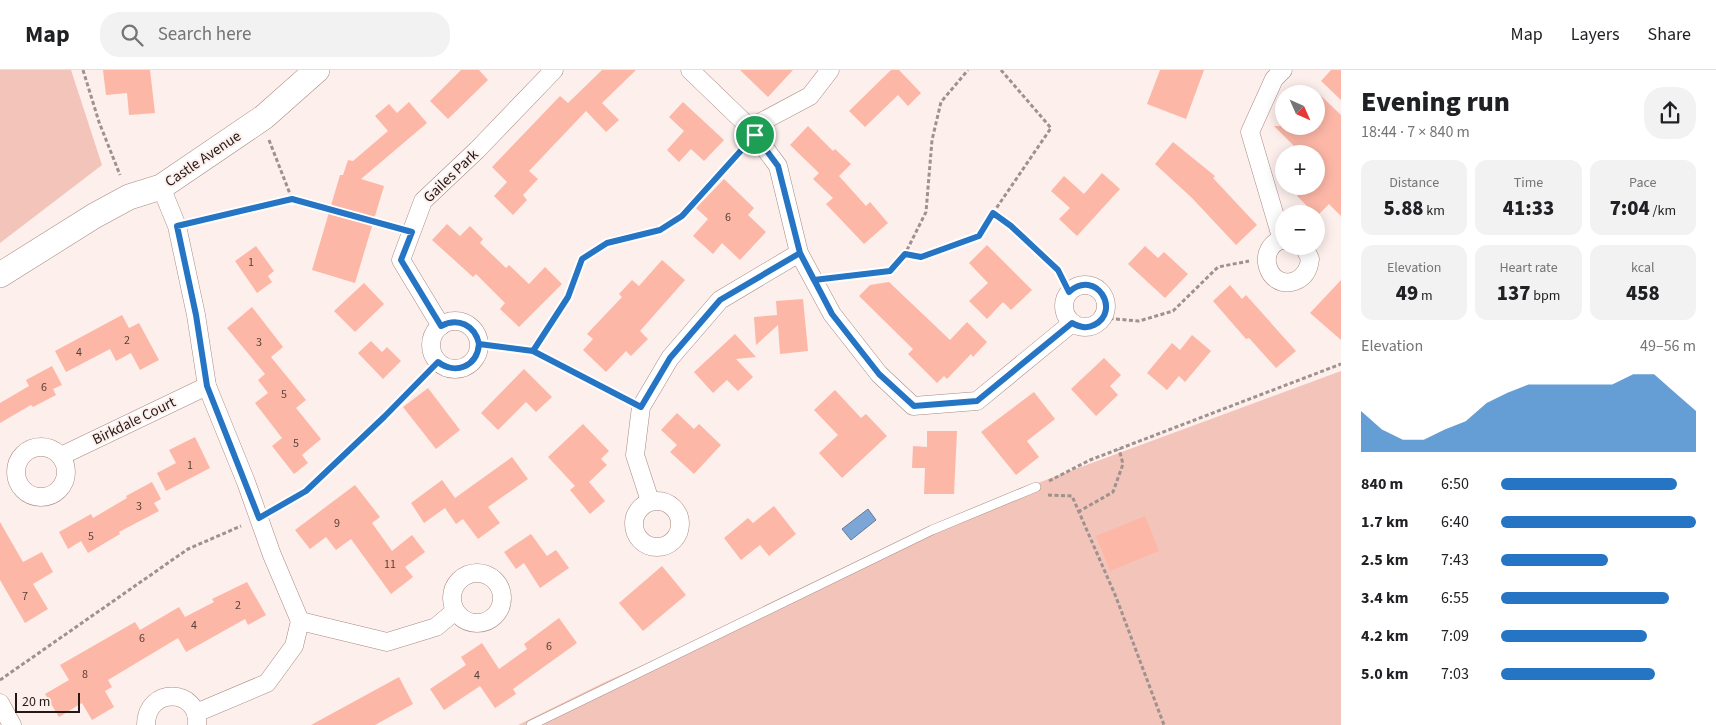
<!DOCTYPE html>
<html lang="en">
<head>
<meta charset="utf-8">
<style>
  :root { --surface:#fff; --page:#f2f2f2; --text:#202124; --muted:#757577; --line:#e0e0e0; --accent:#2575c4 }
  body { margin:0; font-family:"Source Sans 3",sans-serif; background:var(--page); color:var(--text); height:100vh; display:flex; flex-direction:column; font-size:19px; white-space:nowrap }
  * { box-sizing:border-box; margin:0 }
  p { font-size:16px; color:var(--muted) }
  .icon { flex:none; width:28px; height:28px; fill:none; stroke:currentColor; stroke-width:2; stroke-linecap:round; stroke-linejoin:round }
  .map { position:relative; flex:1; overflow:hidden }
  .panel { display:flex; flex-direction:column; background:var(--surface); width:375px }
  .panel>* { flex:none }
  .needle { width:32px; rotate:135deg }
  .buttons { position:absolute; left:1275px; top:15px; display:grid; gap:10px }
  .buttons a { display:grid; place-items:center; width:50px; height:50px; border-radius:50%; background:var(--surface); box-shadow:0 2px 12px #0003; font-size:25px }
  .scale { position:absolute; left:15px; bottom:12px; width:65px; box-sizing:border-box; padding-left:5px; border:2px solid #241916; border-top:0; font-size:14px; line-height:18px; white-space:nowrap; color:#241916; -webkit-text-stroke:4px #fdefec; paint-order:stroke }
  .pin { position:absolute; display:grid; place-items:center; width:42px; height:42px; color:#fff; margin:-21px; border:2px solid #fff; border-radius:50%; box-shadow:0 1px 5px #0007 }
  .round { display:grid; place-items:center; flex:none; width:52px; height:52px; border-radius:20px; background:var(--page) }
  .head { display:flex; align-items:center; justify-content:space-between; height:85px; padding:0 20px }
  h1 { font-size:28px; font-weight:800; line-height:38px }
  .metrics { display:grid; grid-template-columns:repeat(3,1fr); gap:8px; height:85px; padding:5px 20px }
  .metrics div { display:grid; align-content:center; border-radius:12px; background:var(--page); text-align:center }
  .metrics b { font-size:21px; font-weight:800 }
  .metrics small { font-size:14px; font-weight:400 }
  .metrics p { font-size:14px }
  .chart { height:140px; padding:10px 20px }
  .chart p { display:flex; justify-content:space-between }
  .chart svg { width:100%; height:90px; margin-top:5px; fill:var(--accent); opacity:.7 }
  ul { padding:0 20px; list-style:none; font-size:16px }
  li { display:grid; grid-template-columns:80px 60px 1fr; align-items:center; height:38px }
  li i { height:12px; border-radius:6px; background:var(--accent) }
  header { display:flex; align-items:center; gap:30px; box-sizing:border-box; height:70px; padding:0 25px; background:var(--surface); border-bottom:1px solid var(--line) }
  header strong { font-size:24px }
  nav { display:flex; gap:28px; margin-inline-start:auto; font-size:18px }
  .search { width:350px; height:45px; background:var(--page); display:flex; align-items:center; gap:12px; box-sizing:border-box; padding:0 18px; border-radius:20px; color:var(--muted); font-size:19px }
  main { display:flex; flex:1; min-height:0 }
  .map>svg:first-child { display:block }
  .green { fill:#f3c4b9 }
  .water { fill:#7ba6d6; stroke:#617c9c }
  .building { fill:#fdb7a7 }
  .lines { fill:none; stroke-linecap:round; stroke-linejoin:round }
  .lane-casing { stroke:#a88a83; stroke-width:10 }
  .street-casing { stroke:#a88a83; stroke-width:19 }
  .secondary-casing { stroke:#a88a83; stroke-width:26 }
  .path { stroke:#9e918e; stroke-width:3; stroke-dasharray:4 2.5; stroke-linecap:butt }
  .lane { stroke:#fff; stroke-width:9 }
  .street { stroke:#fff; stroke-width:18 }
  .secondary { stroke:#fff; stroke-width:25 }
  .route-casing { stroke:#fff; stroke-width:10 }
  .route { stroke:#2575c4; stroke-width:6 }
  .labels { text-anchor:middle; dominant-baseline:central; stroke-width:4; stroke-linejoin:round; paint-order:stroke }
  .number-label { font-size:12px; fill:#5a403a }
  .street-label { font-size:15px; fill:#241916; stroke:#fdefec }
</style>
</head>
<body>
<header>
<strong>Map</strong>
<div class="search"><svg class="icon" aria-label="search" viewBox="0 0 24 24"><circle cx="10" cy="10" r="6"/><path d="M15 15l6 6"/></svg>Search here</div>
<nav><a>Map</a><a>Layers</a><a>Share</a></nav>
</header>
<main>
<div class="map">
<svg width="1341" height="655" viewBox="0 0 1341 655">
  <rect width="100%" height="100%" fill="#fdefec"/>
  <!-- green -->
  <g class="green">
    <path d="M0,0H71L102,95L0,173Z"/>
    <path d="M1341,301V655H518L605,612L806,523L1035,414Z"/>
  </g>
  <!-- water -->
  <path class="water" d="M868,439L876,450L851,470L842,459Z"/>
  <!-- building -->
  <g class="building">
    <path d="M103,0H150L155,43L129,45L127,23L106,25Z"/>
    <path d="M461,0H479L488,10L448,49L430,31Z"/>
    <path d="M602,0H636L602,33L619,50L606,62L586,41L529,101L538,109L523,125L527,130L513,145L494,126L507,112L492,97L560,26L568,33Z"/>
    <path d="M740,0H793L768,27Z"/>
    <path d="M891,0H899L921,23L908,36L898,25L865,57L849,41Z"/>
    <path d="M1160,0H1204L1186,49L1147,34Z"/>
    <path d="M1331,0H1341V30L1321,11Z"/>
    <path d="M1316,21L1341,45V146L1329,134L1317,146L1297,126L1306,116H1316V84H1302L1274,56H1316Z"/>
    <path d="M409,32L427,53L361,109L384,116L355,213L312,200L340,105H343L348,90L353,91L388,61L375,46L389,34L397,43Z"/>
    <path d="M683,32L724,70L704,91L691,79L679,92L667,80L684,61L669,47Z"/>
    <path d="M808,56L833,81L835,79L851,94L839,106L866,136L870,132L888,153L864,174L826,134L833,128L813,109L819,103L790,75Z"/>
    <path d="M1173,72L1215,106L1213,108L1257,155L1236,175L1192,128L1155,94Z"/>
    <path d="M1102,103L1120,119L1077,166L1059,149L1070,138L1051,121L1064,106L1084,124Z"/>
    <path d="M724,109L754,138L748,145L766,162L740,190L722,173L713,184L693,166L708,149L696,138Z"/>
    <path d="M447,154L460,166L470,156L483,169L480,173L506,198L509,195L529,214L545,197L562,214L519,257L500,239L505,233L476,204L473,207L432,170Z"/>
    <path d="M987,175L1032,220L1011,240L1003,232L987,249L969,231L988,213L969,193Z"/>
    <path d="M256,176L274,201L268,206L272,212L257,223L235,191Z"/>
    <path d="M1145,176L1158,188L1164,182L1188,204L1165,228L1128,194Z"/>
    <path d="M662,190L685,210L640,261L648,269L631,286L626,281L606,302L583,280L593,269L587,264L622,227L619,224L632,210L639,216Z"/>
    <path d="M1341,210V270L1310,243Z"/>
    <path d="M889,212L950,270L967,252L987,272L973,287L971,284L947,309L944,306L937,313L908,284L913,279L859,226L870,215Z"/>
    <path d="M364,213L384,234L355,262L334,241Z"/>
    <path d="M1230,215L1242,229L1246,225L1296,281L1276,298L1249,268L1246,269L1213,231Z"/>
    <path d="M803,229L808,281L780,284L778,255L756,275L754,247L777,245L776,231Z"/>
    <path d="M252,237L283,277L271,287L306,330L296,338L321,369L302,385L308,393L294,404L272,376L282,368L255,333L268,323L258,310L265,304L227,258Z"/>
    <path d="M122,245L129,258L139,253L159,290L140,300L131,283L116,291L110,279L66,302L55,281Z"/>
    <path d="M735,264L756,287L736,289L753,307L738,321L727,310L713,323L694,302Z"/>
    <path d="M1192,265L1211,281L1185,312L1179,306L1167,320L1147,303L1172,273L1180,280Z"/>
    <path d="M371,271L382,282L387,277L401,291L383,309L358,283Z"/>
    <path d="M1104,288L1121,305L1110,316L1118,325L1096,346L1071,319Z"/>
    <path d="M52,296L62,315L53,319L56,325L33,337L31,335L0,353V333L29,316L26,310Z"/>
    <path d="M524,299L552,327L536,342L526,332L498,360L481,343Z"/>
    <path d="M428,318L460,360L436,379L403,337Z"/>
    <path d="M835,320L861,348L866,344L887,366L842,408L819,383L838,365L814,340Z"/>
    <path d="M1034,322L1055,349L1027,371L1039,387L1016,405L981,362Z"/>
    <path d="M677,343L694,359L699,354L721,375L694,404L670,382L677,375L661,360Z"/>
    <path d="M583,354L609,381L601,389L607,395L589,412L605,431L590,444L570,420L575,416L548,387Z"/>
    <path d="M927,361H957L954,424H924L925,398H912L913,376L927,377Z"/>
    <path d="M195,367L210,398L166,421L157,403L176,393L169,380Z"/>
    <path d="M512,387L528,409L488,437L500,453L478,469L463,449L456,454L445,438L424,453L411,433L442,410L455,428Z"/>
    <path d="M152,412L161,429L154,433L159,441L119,462L120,464L88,483L81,471L68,479L59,462L91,444L93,448L127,428L126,426Z"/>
    <path d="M355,415L380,447L372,453L392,481L412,465L425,482L405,497L413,507L391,524L351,469L336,480L326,467L310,479L295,460Z"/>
    <path d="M774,436L796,464L769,486L760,475L741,490L724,468L748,448L753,453Z"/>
    <path d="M1145,446L1159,481L1110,501L1096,466Z"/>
    <path d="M0,452L23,492L42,482L53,502L33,514L48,539L25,553L0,510Z"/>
    <path d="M531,464L547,486L556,480L569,498L540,518L524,493L516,499L504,482Z"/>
    <path d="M662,496L686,525L643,561L619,533Z"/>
    <path d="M247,512L266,545L248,555L245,549L186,582L178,568L108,610L112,617L105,621L114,637L92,650L82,633L59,647L45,624L69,610L60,595L135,552L140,560L179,537L185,547L214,532L212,529Z"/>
    <path d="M559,548L577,573L513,619L516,624L495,638L480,616L444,640L430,619L466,595L461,587L482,573L499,599L527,579L524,574Z"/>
    <path d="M399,607L413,634L375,655H311Z"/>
  </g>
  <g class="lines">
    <!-- lane casing -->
    <g class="lane-casing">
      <path id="lane" d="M531,655L932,460L1036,417"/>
    </g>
    <!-- street casing -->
    <g class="street-casing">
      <g id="street">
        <path d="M690,0L750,58L778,96L799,183L832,244L879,304L913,336L977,331L1072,253"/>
        <path d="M750,58L810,26L830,0"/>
        <path d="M161,117L177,156L196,245L207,316L246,412L272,485L300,551"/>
        <path d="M1284,169C1254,176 1267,221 1295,211C1305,207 1309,199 1310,189L1304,176"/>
        <path d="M1282,170L1250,62L1274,9L1283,0"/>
        <circle cx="1085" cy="236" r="21"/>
        <circle cx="455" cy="275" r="24"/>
        <path d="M441,256L401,190L423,131L477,80L554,0"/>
        <circle cx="41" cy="402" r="25"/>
        <path d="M61,386L207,316"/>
        <circle cx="657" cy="454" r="23"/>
        <path d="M650,431L635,385L641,337L670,288L720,230L799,183"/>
        <circle cx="477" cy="528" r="25"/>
        <path d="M0,633L12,655"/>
        <path d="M196,643L267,613L294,576L300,551L387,572L436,557L455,541"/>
        <path d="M146,655C146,616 200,618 197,655"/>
      </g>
    </g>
    <!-- secondary casing -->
    <g class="secondary-casing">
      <path id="secondary" d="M0,205L94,146L129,127L161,117L264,47L317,0"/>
    </g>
    <!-- path -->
    <g class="path">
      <path d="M83,0L99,52L120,105"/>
      <path d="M1001,0L1051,58L993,143L1011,156L1058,200L1069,222"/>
      <path d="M269,70L292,129"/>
      <path d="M194,152L292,129L394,157"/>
      <path d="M905,184L921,187L979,166L993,143"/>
      <path d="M833,208L890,201L905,184L926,142L932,70L941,32L968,0"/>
      <path d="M1103,248L1139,251L1173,241L1218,197L1249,191"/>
      <path d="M479,274L533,281L624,328"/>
      <path d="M533,281L568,227L582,189L607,173L660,161L682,146L743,78"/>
      <path d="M1049,411L1090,390L1341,294"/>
      <path d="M1048,425L1072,426L1116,527L1164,655"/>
      <path d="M276,438L306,421L384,347L438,292"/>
      <path d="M1078,442L1113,422L1123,394L1119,379"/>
      <path d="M0,610L188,479L241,456"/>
    </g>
    <!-- lane -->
    <use href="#lane" class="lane"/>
    <!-- street -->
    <use href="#street" class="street"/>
    <!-- secondary -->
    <use href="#secondary" class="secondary"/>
  </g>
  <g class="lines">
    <!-- route casing -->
    <g class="route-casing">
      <path id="route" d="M755,65L682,146L660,160L607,173L582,189L568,227L533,281L479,274C477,297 455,305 438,292L384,347L306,421L259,448L207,316L196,245L177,156L292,129L412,162L401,190L441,256C458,247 475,255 479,274L533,281L641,337L670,288L720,230L800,183L814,210L890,201L905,184L921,187L979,166L993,143L1011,156L1058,200L1069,222C1096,198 1122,241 1094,255C1086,259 1080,257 1072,253L977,331L914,336L879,304L832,244L800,183L778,96L755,65"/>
    </g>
    <!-- route -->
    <use href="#route" class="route"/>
  </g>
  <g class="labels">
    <!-- number labels -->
    <g class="number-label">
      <text x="728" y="147">6</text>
      <text x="251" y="192">1</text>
      <text x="127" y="270">2</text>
      <text x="259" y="272">3</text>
      <text x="79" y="282">4</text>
      <text x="44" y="317">6</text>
      <text x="284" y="324">5</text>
      <text x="296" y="373">5</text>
      <text x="190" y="395">1</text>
      <text x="139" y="436">3</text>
      <text x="337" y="453">9</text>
      <text x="91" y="466">5</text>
      <text x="390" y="494">11</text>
      <text x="25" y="526">7</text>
      <text x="238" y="535">2</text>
      <text x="194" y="555">4</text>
      <text x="142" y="568">6</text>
      <text x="549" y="576">6</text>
      <text x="85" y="604">8</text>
      <text x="477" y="605">4</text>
    </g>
    <!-- street labels -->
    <g class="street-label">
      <text transform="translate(203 89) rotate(-34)">Castle Avenue</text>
      <text transform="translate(451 106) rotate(-44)">Gailes Park</text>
      <text transform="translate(134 351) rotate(-26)">Birkdale Court</text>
    </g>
  </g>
</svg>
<div class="buttons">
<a><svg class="needle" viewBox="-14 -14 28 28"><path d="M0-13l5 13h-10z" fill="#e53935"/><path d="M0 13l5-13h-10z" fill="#757577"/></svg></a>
<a>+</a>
<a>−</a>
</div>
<div class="scale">20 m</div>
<div class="pin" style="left:755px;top:65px;background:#1e9e55"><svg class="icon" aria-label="arrive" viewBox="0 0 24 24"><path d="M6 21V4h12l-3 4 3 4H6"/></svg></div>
</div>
<section class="panel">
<div class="head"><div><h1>Evening run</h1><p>18:44 · 7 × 840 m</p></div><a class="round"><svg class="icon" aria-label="share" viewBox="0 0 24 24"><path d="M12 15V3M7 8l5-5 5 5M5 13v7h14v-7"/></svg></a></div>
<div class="metrics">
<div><p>Distance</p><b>5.88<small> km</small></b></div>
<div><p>Time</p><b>41:33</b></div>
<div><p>Pace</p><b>7:04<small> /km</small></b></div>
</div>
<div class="metrics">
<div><p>Elevation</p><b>49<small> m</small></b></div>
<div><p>Heart rate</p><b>137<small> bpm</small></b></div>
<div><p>kcal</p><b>458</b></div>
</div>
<div class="chart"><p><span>Elevation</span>49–56 m</p>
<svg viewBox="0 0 160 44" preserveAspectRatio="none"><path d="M0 44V24L10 33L20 38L30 38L40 33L50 29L60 20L70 15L80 11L90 11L100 11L110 11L120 11L130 6L140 6L150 15L160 24V44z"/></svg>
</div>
<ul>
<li><b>840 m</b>6:50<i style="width:90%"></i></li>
<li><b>1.7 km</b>6:40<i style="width:100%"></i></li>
<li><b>2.5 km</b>7:43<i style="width:55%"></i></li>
<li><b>3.4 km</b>6:55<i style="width:86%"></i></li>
<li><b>4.2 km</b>7:09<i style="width:75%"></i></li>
<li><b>5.0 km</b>7:03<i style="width:79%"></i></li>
</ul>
</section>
</main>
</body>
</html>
